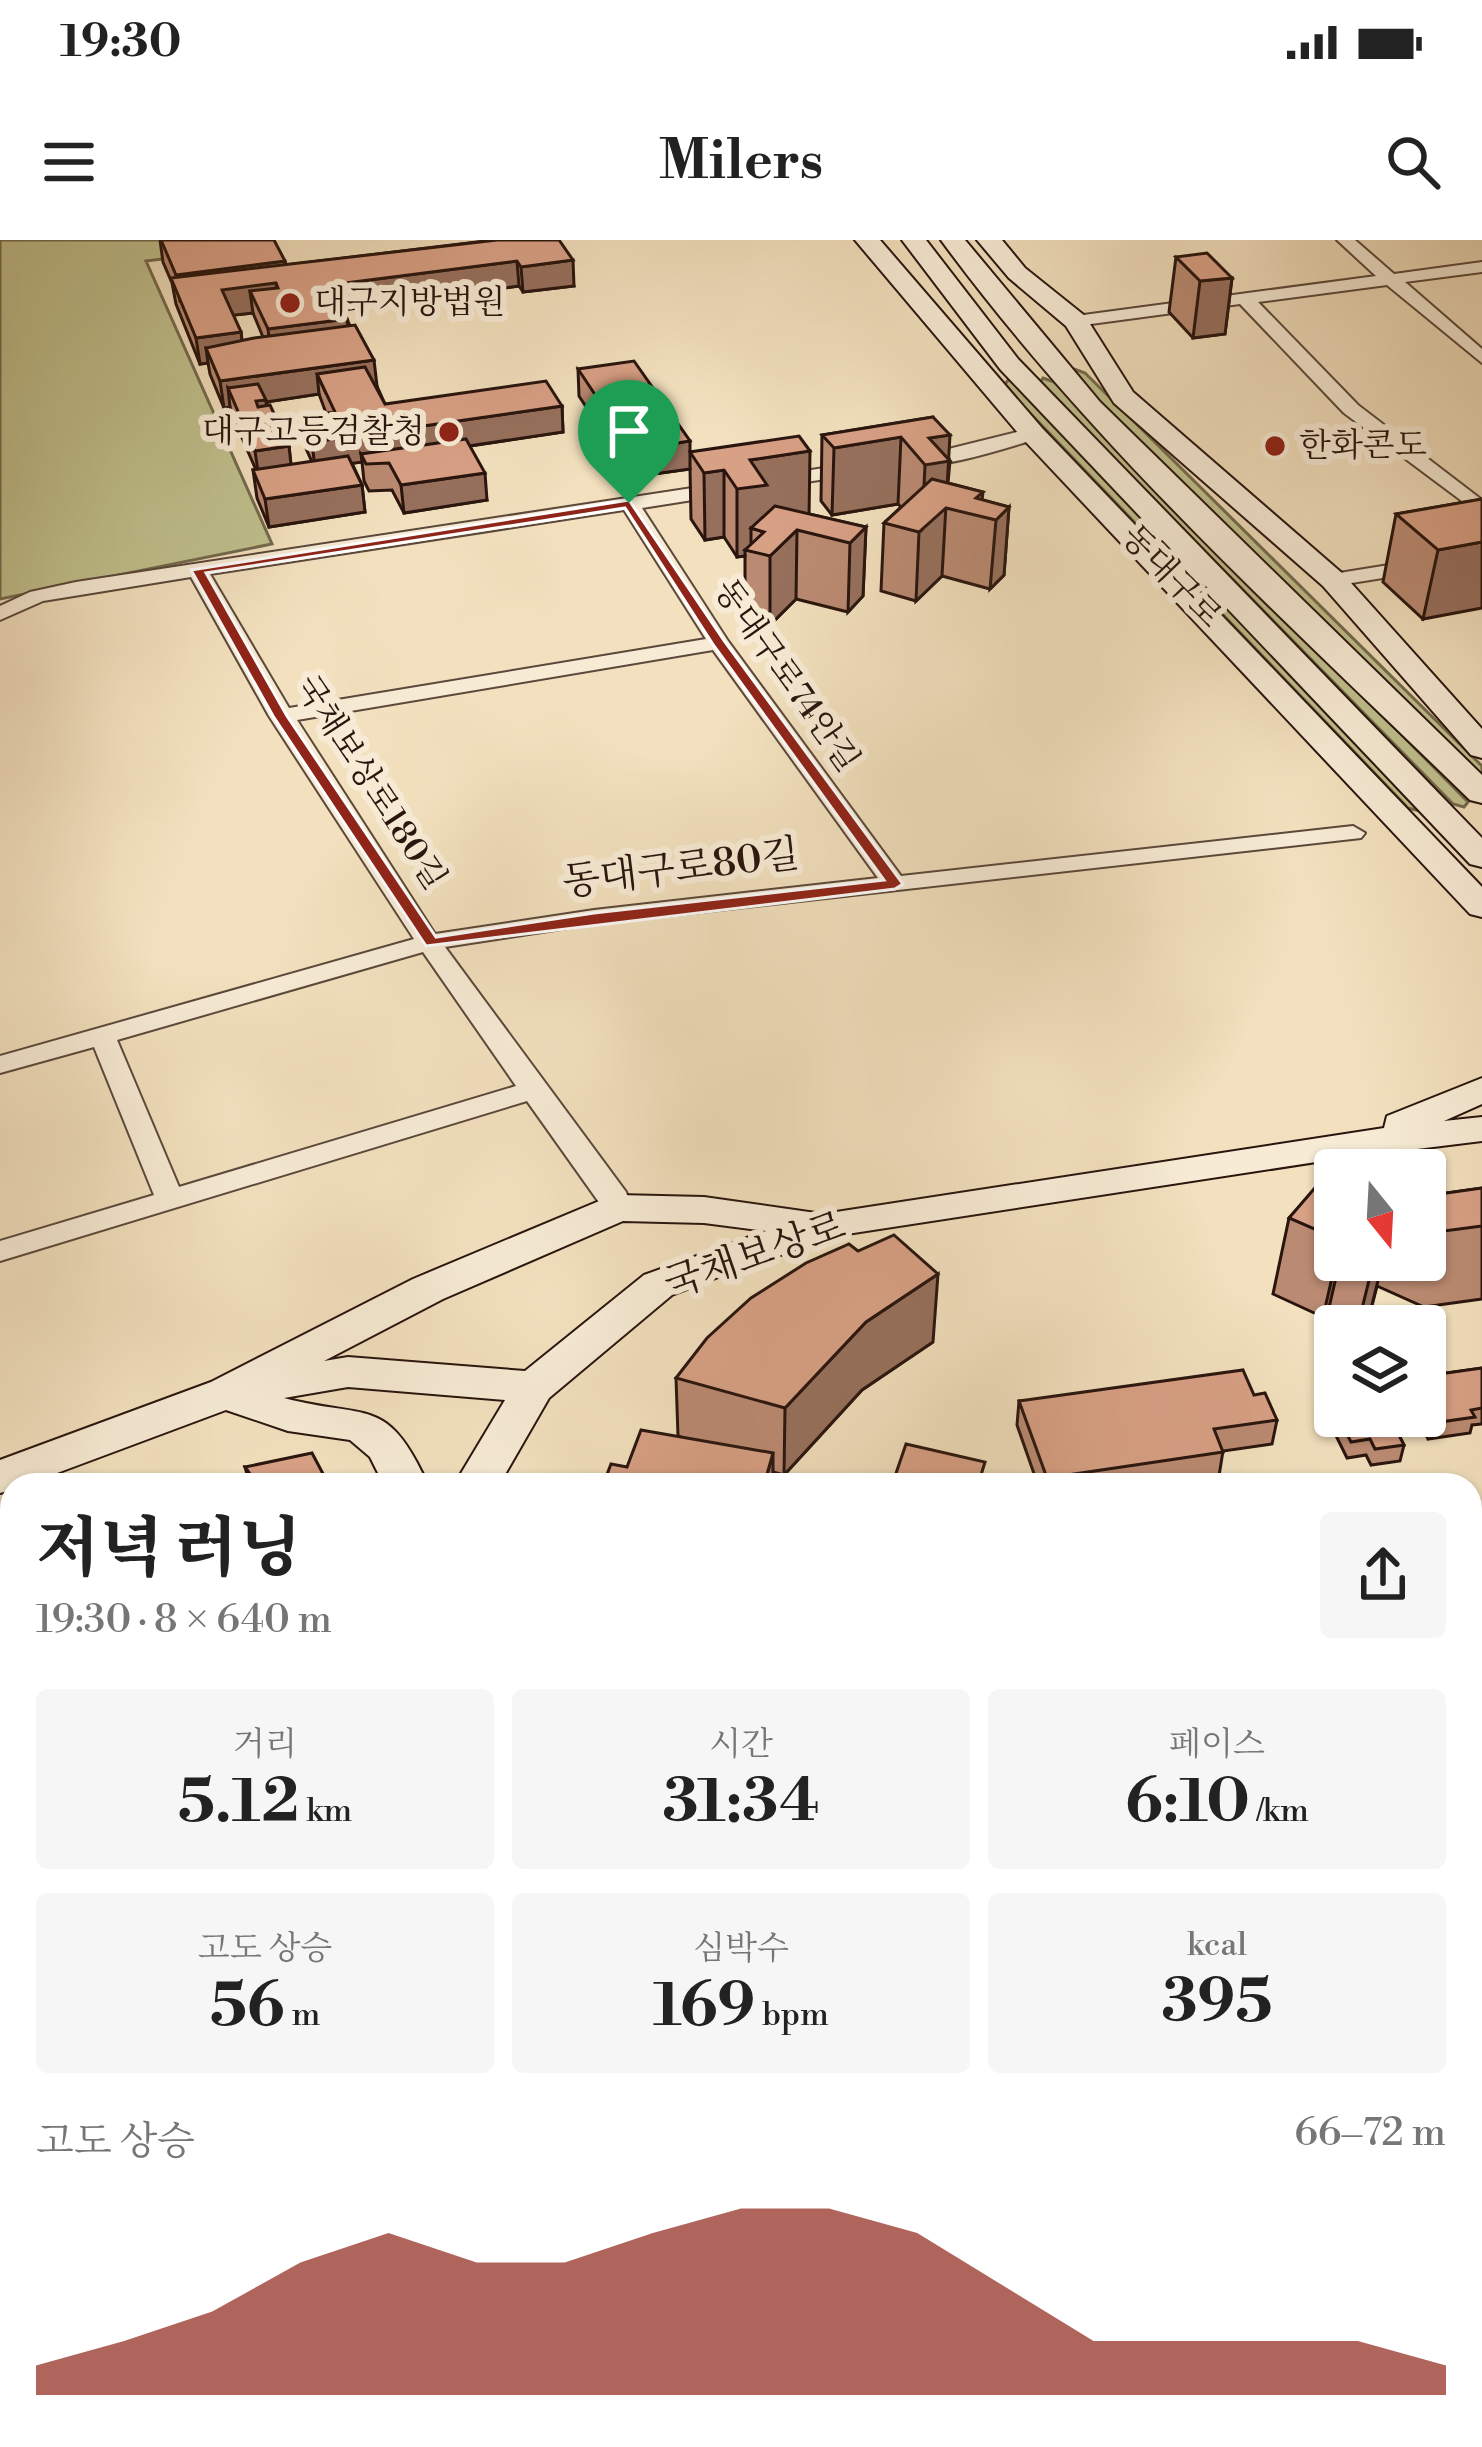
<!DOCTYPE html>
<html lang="ko">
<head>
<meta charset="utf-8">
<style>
  :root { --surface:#fff; --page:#f6f6f6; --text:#222; --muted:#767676; --accent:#8f2418 }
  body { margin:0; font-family:"Libre Bodoni","Noto Serif KR",serif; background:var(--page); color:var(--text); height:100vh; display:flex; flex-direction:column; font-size:45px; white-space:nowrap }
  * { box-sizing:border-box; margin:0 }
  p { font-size:39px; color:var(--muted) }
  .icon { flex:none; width:66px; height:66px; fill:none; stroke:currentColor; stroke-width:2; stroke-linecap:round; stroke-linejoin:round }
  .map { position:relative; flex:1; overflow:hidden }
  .details { position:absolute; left:0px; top:1233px; width:1482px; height:975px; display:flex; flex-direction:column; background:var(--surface); border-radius:36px 36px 0 0; box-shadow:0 3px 9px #0004 }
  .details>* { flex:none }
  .needle { width:78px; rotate:162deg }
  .controls { position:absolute; left:1314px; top:909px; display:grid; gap:24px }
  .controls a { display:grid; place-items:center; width:132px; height:132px; border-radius:12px; background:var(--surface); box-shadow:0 3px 9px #0004; font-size:60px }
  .pin { position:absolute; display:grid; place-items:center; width:102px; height:102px; color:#fff; margin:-123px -51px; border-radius:50% 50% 50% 0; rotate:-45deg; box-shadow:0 0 12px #0007 }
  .pin .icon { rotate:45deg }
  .round { display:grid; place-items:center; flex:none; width:126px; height:126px; border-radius:12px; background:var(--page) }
  .overview { display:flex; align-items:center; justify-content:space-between; height:204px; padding:0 36px }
  h1 { font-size:66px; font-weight:800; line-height:90px }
  .figures { display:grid; grid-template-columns:repeat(3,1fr); gap:18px; height:204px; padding:12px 36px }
  .figures div { display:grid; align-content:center; border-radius:12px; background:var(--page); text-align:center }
  .figures b { font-size:60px; font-weight:800 }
  .figures small { font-size:33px; font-weight:400 }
  .figures p { font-size:33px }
  .chart { height:336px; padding:24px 36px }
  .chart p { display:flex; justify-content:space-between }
  .chart svg { width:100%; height:216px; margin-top:12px; fill:var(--accent); opacity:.7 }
  .status { display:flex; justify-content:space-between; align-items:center; height:84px; padding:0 60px; background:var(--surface); direction:ltr }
  .status svg { height:33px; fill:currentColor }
  header { display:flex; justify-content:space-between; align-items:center; height:156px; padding:0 36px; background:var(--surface); font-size:54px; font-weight:800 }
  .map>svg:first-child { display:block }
  .green { fill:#c0c18e; stroke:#746b4e; stroke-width:3 }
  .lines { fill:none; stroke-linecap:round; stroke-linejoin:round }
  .minor-casing { stroke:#5b483a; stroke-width:4 }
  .tertiary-casing { stroke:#5b483a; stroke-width:4 }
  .secondary-casing { stroke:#29150e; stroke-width:4 }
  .minor { fill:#f7ebd5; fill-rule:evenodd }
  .tertiary { fill:#f7ebd5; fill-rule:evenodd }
  .secondary { fill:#f7ebd5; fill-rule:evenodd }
  .wall { fill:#ba8a72; stroke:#29150e; stroke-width:3; fill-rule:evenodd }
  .shaded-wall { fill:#97705d; stroke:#29150e; stroke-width:3 }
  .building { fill:#d8a085; stroke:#29150e; stroke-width:3 }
  .route { fill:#8f2418; stroke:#fff; stroke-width:3; fill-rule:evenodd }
  .poi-dot { fill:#8f2418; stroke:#f7ebd5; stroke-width:4.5 }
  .labels { text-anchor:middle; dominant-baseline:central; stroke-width:12; stroke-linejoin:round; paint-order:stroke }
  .far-poi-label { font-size:33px; fill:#29150e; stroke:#f7ebd5; text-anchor:start }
  .far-street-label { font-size:33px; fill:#29150e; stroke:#f7ebd5 }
  .street-label { font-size:39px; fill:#29150e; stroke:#f7ebd5 }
</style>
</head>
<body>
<div class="status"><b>19:30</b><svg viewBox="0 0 49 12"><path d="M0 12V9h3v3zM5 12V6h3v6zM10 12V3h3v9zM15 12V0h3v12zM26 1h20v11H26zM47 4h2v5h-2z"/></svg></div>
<header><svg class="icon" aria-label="menu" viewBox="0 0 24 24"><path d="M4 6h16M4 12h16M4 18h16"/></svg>Milers<svg class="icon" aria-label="search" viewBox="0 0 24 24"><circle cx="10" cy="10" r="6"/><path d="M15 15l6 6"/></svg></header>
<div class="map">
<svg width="1482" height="2207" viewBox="0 0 1482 2207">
  <rect width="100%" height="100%" fill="#f2e0be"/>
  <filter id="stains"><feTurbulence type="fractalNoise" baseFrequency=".00167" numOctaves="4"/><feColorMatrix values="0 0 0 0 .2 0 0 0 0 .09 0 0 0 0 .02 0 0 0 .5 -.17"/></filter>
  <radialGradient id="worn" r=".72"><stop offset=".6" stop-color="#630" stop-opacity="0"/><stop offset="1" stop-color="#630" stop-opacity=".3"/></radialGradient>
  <!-- green -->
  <g class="green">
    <path d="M0,0H265L268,6L146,21L272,304L0,359Z"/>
    <path d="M1074,129L1085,133L1482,526V543L1071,135Z"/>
    <path d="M1043,138L1054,142L1468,562L1464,567L1453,564L1040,143Z"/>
    <path d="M1008,140L1019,144L1419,571L1408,568L1004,146Z"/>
    <path d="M263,2196H429V2207H262Z"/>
  </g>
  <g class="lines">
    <!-- minor casing -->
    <g class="minor-casing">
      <g id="minor">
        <path d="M1337,0H1355L1394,34L1482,22V32L1405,42L1482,109V123L1387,45L1258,62L1358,165L1482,260V276L1344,173L1240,64L1076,86L1067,81L1076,76L1376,36Z"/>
        <path d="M1033,188L1043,194L1040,198C1011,206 923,237 900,221Z"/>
        <path d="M863,222L870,224V232L642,268L728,401L901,636L1353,586L1365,593L1361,598L594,684L445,707L626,952L632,968L628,975H608L527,861L0,1021V1001L154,955L94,807L0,833V816L414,699L269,476L191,337L43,361L0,380V366L30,352L76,342ZM624,270L706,399L289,468L210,334ZM713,410L878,638L594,670L435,694L297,480ZM423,712L516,846L179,947L117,800Z"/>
        <path d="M1482,310V322L1333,346L1323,340L1333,334Z"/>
        <path d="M12,1643V1676L0,1680V1647Z"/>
      </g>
    </g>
    <!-- tertiary casing -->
    <g class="tertiary-casing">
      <path id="tertiary" d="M1482,1627V1665L1470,1666V1628Z"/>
    </g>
    <!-- secondary casing -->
    <g class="secondary-casing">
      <g id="secondary">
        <path d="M855,0H880L1042,188L1482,647V677L1470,674L1024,200Z"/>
        <path d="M902,0H926L1018,119L1482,598V627L1470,624L1000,129Z"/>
        <path d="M941,0H965L1100,162L1482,535V563L1470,560C1287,382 1093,207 941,0Z"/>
        <path d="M977,0H1002L1025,28L1085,76L1133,152L1343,334L1482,489V518L1471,515L1323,346L1114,163L1066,86L1009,38Z"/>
        <path d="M1482,838V864L1444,881L1482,877V901L1336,919L847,994L749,1025L672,1055L549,1158L499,1245H454L505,1160L348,1147L284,1158C367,1180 387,1154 428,1245H384L370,1217L350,1200L288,1191L226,1170L25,1245H12V1250L0,1253V1220L211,1142L413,1039L604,959L618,955L704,957L823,974L1384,888L1387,876ZM623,981L704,983L766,991L644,1035L525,1131L348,1117L324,1121L443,1059Z"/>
        <path d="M12,1990V2063L0,2068V1995Z"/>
        <path d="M12,2194V2196H73L69,2207H7Z"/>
        <path d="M1319,2196H1382L1386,2207H1323Z"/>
      </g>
    </g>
    <!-- minor -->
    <use href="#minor" class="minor"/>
    <!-- tertiary -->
    <use href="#tertiary" class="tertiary"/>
    <!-- secondary -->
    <use href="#secondary" class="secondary"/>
  </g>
  <!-- wall -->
  <g class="wall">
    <path d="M160,0L286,25L485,1L484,0H559L574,46L523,52L519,46L343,70L385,164L562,166L563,192L470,206L487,260L404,273L392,250L369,251L364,241L362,222L352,223L362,245L365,272L269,287L257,258L253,230H256L232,175L230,167L224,168L210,134L208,123L200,124L176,64L172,43L163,22ZM253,73L263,97L242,101L241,92L233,75ZM319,154L326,173L300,177L304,204L312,222L291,225L289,206L266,162Z"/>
    <path d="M1176,17L1232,38L1225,94L1193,98L1169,72Z"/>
    <path d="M578,129L690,212L809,274L866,287L863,356L848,372L796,359L770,385L745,379V316L737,317L724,297L705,300L691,279L690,229L632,237L579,156Z"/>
    <path d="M933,177L950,221L948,243L983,252L982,260L1009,267L1004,335L990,349L942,336L916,361L881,351L884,283L901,267L898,264L832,275L821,261L822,195Z"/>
    <path d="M1482,259L1423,379L1383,342L1396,274Z"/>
    <path d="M1335,930V1020H1425V956L1482,948V1059L1424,1067L1377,1046L1371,1069L1358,1085L1328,1072L1323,1077L1273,1054L1289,978Z"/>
    <path d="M933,1102L862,1150L784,1235L773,1232V1237L678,1196L676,1138Z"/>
    <path d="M1482,1128V1184L1472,1185L1470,1193L1428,1199L1417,1176H1425V1136Z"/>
    <path d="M1335,1145V1176H1389L1404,1205L1400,1221L1371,1225L1366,1215L1347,1218L1320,1163L1324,1147Z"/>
    <path d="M1254,1155L1277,1180L1272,1204L1223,1211L1219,1236L1157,1245H1038L1017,1185L1019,1161Z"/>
    <path d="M245,1227L329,1245H250Z"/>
    <path d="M1470,1261L1482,1295V1465H1470Z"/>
    <path d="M1470,1773L1482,1774V2039H1470Z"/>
    <path d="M1470,2123L1482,2207H1466L1459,2196H1470Z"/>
    <path d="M247,2196L245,2207H143Z"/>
    <path d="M453,2196H548L547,2207H456Z"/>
    <path d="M563,2196H652V2203L657,2207H564Z"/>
    <path d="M792,2196H891L866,2207H797Z"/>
    <path d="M954,2196H1020L1025,2207H959Z"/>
    <path d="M1035,2196H1141L1118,2207H1041Z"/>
    <path d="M1174,2196H1284L1290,2207H1190Z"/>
  </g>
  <!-- shaded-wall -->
  <g class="shaded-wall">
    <path d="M573,20L574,46L523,52L521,27Z"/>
    <path d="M285,21L289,47L276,43L279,69L250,52L253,73L226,76L222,55L180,61L176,35Z"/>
    <path d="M517,21L519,46L333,71L330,45Z"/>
    <path d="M1232,38L1225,94L1193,98L1200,41Z"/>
    <path d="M347,79L350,105L271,115L268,89Z"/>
    <path d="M241,92L244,118L206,108L208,123L200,124L196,98Z"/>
    <path d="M374,120L377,146L326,153L317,134L319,154L266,162L269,187L228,148L230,167L224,168L220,141Z"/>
    <path d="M562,166L563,192L368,221L361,214L362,222L315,229L312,202Z"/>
    <path d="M950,195L942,336L916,361L919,292L922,290L925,225L929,198Z"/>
    <path d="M901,197L898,264L832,275L834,208Z"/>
    <path d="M690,201V229L632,237V210Z"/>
    <path d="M289,206L292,234L259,239L255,211Z"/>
    <path d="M810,211L809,278L764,292L751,288V311L745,310V316L737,317V249L750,220Z"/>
    <path d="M724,230V297L705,300L704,233Z"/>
    <path d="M485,233L487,260L404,273L401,245Z"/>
    <path d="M362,245L365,272L269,287L265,259Z"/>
    <path d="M1009,267L1004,335L990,349L996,280Z"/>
    <path d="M866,287L863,356L848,372L850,303Z"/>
    <path d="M797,290L796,359L770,385V316Z"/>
    <path d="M1482,302V368L1423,379L1438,310Z"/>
    <path d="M1336,1020H1340L1328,1072L1323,1077Z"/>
    <path d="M1374,1020H1383L1371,1069L1358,1085Z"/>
    <path d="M938,1034L933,1102L862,1150L784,1235L785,1168L866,1082Z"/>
    <path d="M773,1213V1237L771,1245H764Z"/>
    <path d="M240,2196H247L245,2207H240Z"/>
    <path d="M862,2196H891L866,2207H836Z"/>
    <path d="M1106,2196H1141L1118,2207H1083Z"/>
  </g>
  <!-- building -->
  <g class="building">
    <path d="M161,0H274L285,21L176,35Z"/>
    <path d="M497,0H559L573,20L521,27L517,21L330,45L347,79L268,89L250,51L278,48L276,43L222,50L241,92L196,98L171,38Z"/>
    <path d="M1207,13L1232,38L1200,41L1176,17Z"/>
    <path d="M355,85L374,120L220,141L206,108L254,98Z"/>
    <path d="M634,121L690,201L632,210L578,129Z"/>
    <path d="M365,127L385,164L546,141L562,166L312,202L300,177L335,172L317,134Z"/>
    <path d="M258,144L266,160L256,161L258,167L270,165L289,206L255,211L228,148Z"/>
    <path d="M933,177L950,195L929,198L950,221L925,225L901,197L834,208L822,195Z"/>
    <path d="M799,196L810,211L750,220L767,245L737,249L724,230L704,233L690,212Z"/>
    <path d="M466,199L485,233L401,245L389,223L366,224L361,214Z"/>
    <path d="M348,216L362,245L265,259L253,230Z"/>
    <path d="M932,239L983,252L976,258L1009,267L996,280L946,268L919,292L884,283Z"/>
    <path d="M1482,259V302L1438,310L1396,274Z"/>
    <path d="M775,266L866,287L850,303L797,290L770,316L745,310L764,292L751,288Z"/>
    <path d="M1338,921L1359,930H1335V998L1289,978Z"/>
    <path d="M1482,948V986L1444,991L1425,983V956Z"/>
    <path d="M894,995L938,1034L866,1082L785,1168L676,1138L707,1098L751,1058L806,1023L849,1004L858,1011Z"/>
    <path d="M1482,1128V1168L1471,1170L1475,1177L1433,1183L1425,1167V1136Z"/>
    <path d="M1243,1130L1254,1155L1265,1153L1277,1180L1214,1189L1223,1212L1047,1238L1019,1161Z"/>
    <path d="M1335,1145V1169L1324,1147Z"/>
    <path d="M1338,1176H1389L1404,1205L1375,1209L1370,1199L1351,1202Z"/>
    <path d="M641,1190L773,1213L764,1245H603L611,1224L627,1227Z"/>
    <path d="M906,1204L985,1222L978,1245H892Z"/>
    <path d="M312,1213L329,1245H258L245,1227Z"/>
    <path d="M1470,1261L1482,1295V1323H1470Z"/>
    <path d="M1470,1330H1482V1373H1479L1481,1380L1470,1381Z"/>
    <path d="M1473,1386L1482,1416V1449H1470V1387Z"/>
    <path d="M1470,1773L1482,1774V2012H1470Z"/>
    <path d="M1470,2123L1482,2124V2207L1470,2190Z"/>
    <path d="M149,2196H240L239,2204H203V2207H143Z"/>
    <path d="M563,2196H651L563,2197Z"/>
    <rect x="668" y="2196" width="73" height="11"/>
    <path d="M798,2196H862L836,2207H803Z"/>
    <path d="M916,2196H953L959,2207H907L905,2201Z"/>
    <path d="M962,2196H1020L1025,2207H967Z"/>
    <path d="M1049,2196H1106L1083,2207H1055Z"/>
    <path d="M1174,2196H1185L1190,2207H1149Z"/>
    <path d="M1196,2196H1284L1290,2207H1202Z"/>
    <path d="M657,2203V2207H581V2205Z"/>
  </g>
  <!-- route -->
  <path class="route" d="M629,260L725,402L903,644L895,649L426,706L273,476L191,330ZM625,268L714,406L884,640L594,673L436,697L287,476L206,333Z"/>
  <!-- markers -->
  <g class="poi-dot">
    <circle cx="290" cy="63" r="12"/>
    <circle cx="449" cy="192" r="12"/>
    <circle cx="1275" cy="206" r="12"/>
  </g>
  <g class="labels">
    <!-- far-poi labels -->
    <g class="far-poi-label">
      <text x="314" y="63">대구지방법원</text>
      <text x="425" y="192" text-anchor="end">대구고등검찰청</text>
      <text x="1299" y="206">한화콘도</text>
    </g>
    <!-- far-street labels -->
    <g class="far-street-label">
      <text transform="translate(1171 337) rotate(46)">동대구로</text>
      <text transform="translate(786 436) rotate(55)">동대구로74안길</text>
      <text transform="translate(370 543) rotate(57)">국채보상로180길</text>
    </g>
    <!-- street labels -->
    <g class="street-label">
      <text transform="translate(681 629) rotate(-7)">동대구로80길</text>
      <text transform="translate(755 1016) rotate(-19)">국채보상로</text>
    </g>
  </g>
  <rect width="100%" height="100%" filter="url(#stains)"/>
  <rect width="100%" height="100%" fill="url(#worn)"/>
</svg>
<div class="controls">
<a><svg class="needle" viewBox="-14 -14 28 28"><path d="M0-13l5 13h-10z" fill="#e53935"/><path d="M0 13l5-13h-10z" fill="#767676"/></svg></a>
<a><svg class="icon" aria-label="layers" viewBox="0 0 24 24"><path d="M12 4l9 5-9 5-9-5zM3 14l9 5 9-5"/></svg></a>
</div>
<div class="pin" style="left:629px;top:263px;background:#1e9e55"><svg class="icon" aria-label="arrive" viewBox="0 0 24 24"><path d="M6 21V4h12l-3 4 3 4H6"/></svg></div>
<section class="details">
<div class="overview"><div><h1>저녁 러닝</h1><p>19:30 · 8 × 640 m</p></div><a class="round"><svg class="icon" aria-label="share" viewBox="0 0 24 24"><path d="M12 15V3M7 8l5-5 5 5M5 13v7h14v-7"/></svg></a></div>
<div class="figures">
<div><p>거리</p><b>5.12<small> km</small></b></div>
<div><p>시간</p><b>31:34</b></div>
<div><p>페이스</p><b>6:10<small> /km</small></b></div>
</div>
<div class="figures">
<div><p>고도 상승</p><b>56<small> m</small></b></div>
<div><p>심박수</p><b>169<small> bpm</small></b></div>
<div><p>kcal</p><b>395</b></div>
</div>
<div class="chart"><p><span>고도 상승</span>66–72 m</p>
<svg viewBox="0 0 160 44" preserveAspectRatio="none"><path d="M0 44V38L10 33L20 27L30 17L40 11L50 17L60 17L70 11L80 6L90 6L100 11L110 22L120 33L130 33L140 33L150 33L160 38V44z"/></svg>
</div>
</section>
</div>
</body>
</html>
